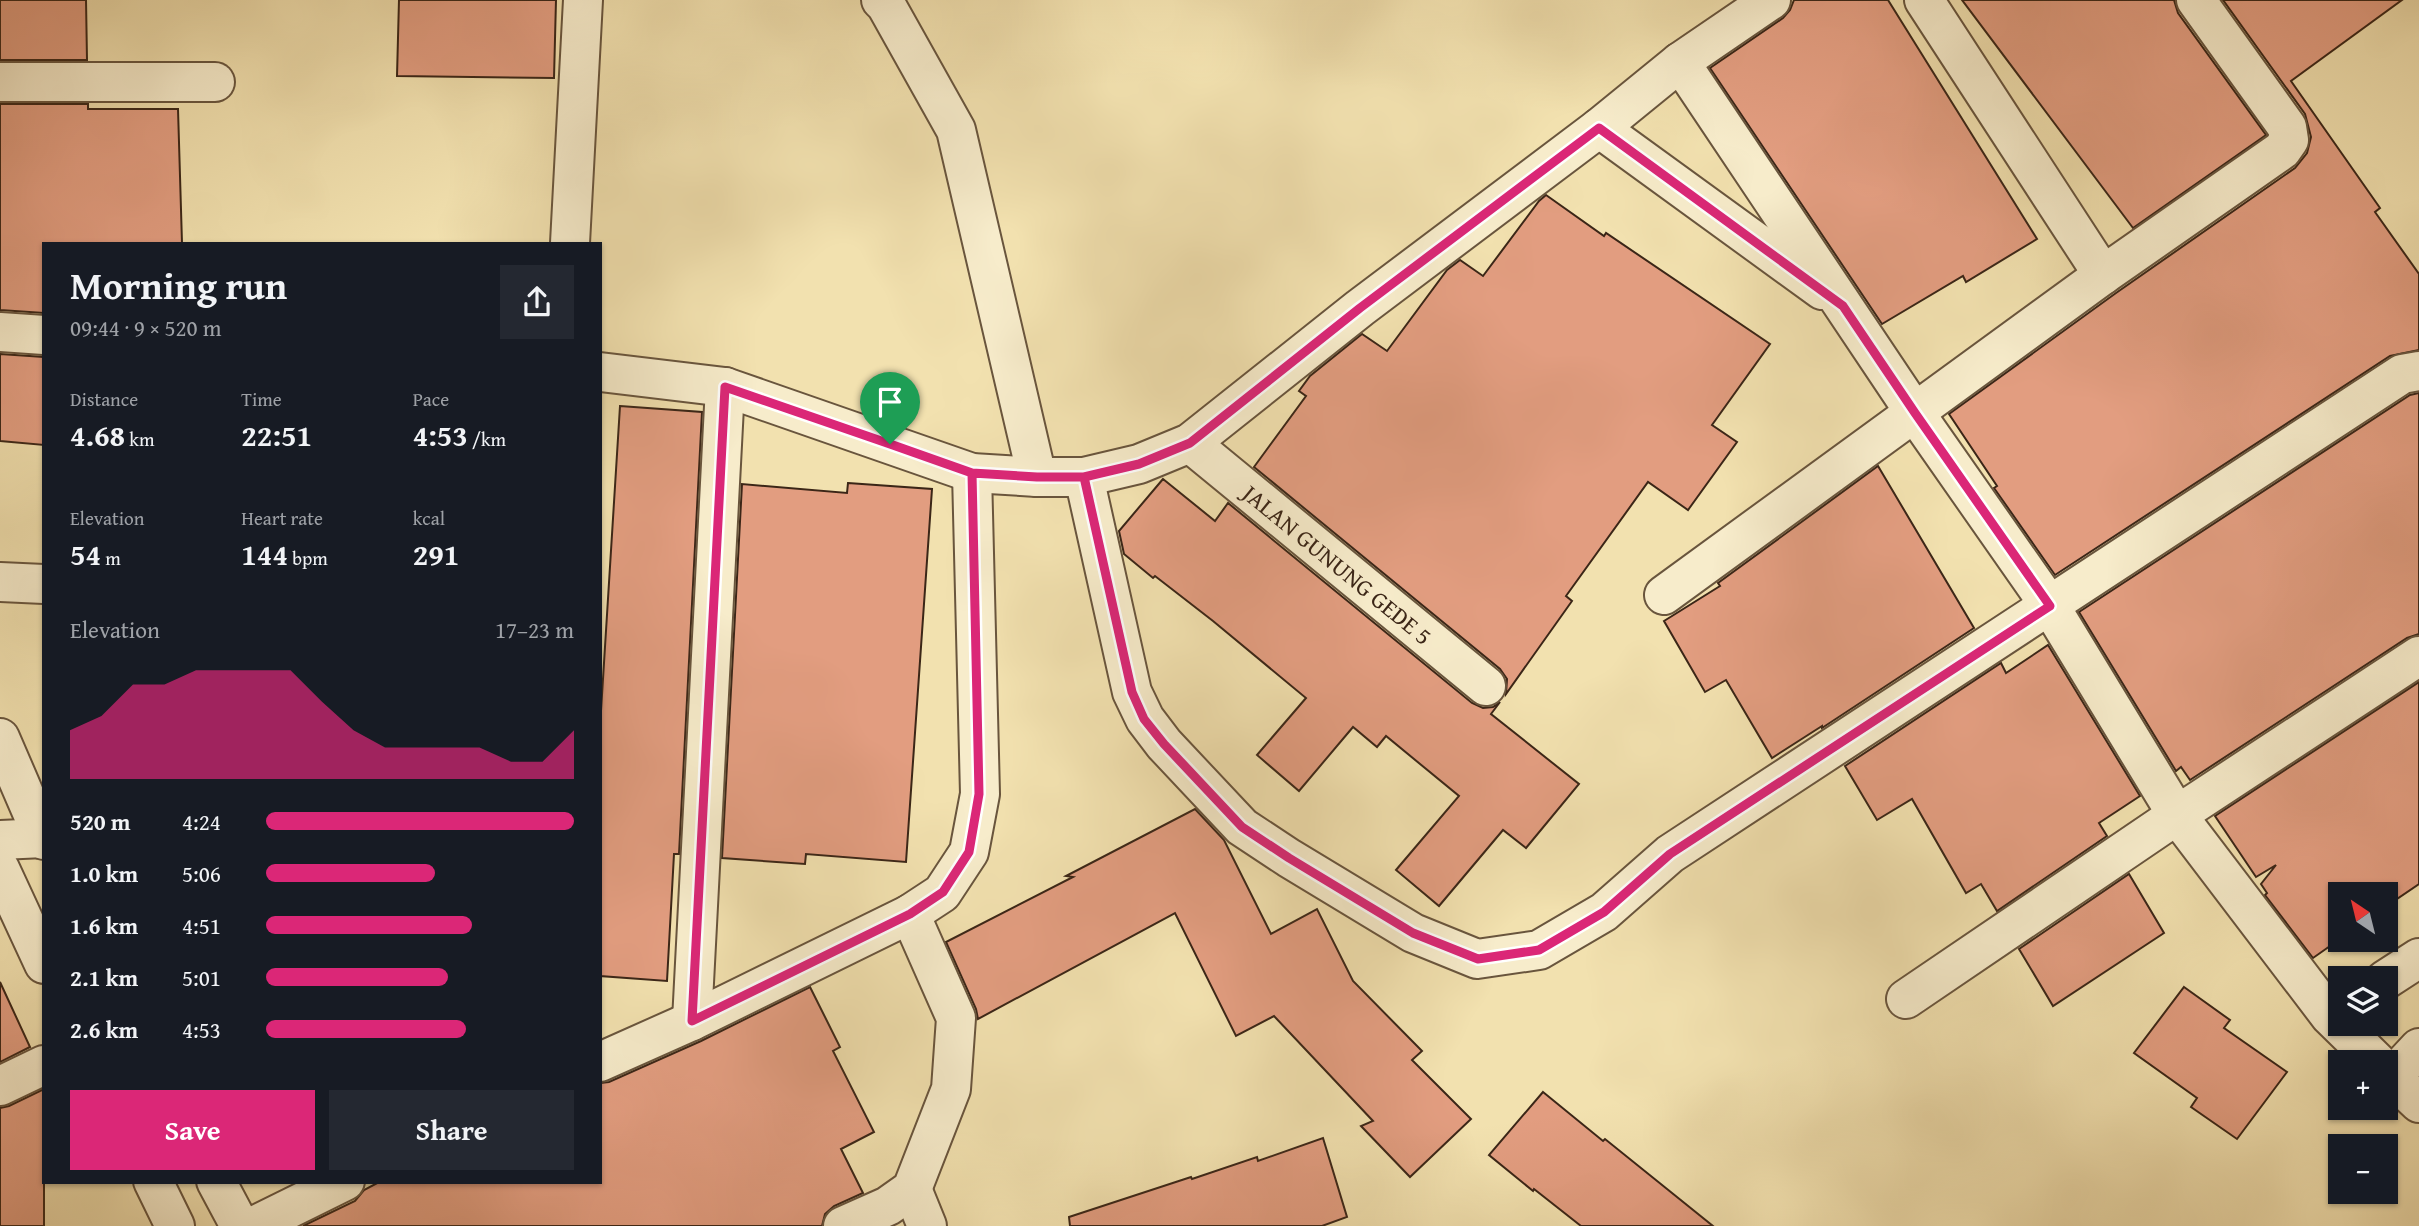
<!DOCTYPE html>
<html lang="en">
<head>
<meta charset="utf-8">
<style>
  :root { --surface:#171b24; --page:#242831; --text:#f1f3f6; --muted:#9ea1a6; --accent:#db2777 }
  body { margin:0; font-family:"Gentium Book Plus",serif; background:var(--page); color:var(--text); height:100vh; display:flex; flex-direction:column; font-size:26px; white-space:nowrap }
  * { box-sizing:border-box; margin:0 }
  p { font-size:23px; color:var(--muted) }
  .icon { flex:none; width:38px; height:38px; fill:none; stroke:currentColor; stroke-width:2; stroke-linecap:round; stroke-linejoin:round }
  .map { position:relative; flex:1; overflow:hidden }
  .drawer { position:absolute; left:42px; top:242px; width:560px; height:942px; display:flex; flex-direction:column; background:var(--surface); border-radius:0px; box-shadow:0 2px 5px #0004 }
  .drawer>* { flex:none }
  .needle { width:46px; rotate:325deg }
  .controls { position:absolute; left:2328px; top:882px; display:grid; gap:14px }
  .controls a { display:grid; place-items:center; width:70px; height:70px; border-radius:0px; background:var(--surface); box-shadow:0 2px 5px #0004; font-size:35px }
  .pin { position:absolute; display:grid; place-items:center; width:60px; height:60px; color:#fff; margin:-72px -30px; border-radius:50% 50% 50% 0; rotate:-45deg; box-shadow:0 0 7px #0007 }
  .pin .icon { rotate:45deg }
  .round { display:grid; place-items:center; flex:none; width:74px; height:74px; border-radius:0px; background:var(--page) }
  .overview { display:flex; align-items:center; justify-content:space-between; height:119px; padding:0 28px }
  h1 { font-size:38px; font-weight:700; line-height:52px }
  .figures { display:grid; grid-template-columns:repeat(3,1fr); gap:10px; height:119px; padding:7px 28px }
  .figures div { display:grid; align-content:center }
  .figures b { font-size:30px; font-weight:700 }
  .figures small { font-size:19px; font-weight:400 }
  .figures p { font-size:19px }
  .chart { height:196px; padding:14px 28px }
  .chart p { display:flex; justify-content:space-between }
  .chart svg { width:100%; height:126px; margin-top:7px; fill:var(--accent); opacity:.7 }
  .primary-button { display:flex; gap:14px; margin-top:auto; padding:14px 28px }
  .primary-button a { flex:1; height:80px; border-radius:0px; background:var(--accent); color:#fff; font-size:28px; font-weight:700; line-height:80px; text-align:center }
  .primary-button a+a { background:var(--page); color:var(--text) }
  ul { padding:0 28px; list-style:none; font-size:23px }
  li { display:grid; grid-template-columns:112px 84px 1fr; align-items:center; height:52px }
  li i { height:18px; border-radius:9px; background:var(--accent) }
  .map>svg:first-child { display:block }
  .building { fill:#e29d80; stroke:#3b2617; stroke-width:2 }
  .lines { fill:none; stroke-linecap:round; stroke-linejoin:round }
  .minor-casing { stroke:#69553d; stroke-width:42 }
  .minor { stroke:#f7eccb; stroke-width:38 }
  .route-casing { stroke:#fff; stroke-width:14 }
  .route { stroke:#db2777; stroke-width:9 }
  .labels { text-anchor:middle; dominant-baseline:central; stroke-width:5; stroke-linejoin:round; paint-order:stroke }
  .street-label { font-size:24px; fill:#3b2617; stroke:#f7eccb }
</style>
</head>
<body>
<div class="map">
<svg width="2419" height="1226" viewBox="0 0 2419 1226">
  <rect width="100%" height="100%" fill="#f2e1af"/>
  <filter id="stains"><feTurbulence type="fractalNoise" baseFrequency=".00286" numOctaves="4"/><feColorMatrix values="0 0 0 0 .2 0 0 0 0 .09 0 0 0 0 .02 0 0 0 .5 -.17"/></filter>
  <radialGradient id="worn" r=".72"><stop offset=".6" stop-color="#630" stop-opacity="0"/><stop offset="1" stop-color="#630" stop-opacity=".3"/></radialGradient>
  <!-- building -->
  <g class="building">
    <path d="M0,0H86L87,60H0Z"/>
    <path d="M399,0H556L554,78L397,76Z"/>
    <path d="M1794,0H1888L2037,239L1966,282L1963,276L1882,324L1710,68L1783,18L1790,10Z"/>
    <path d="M1962,0H2174L2178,13L2266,135L2133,228Z"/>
    <path d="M2223,0H2402L2291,81L2380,208L2375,212L2419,274V350L2390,356L2055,575L1994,488L1997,486L1949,414L2116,293L2295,168L2307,153L2311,137L2305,114Z"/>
    <path d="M0,104H88V109H178L182,243H44V313L0,310Z"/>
    <path d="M1546,195L1604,236L1606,233L1770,344L1712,425L1737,442L1688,510L1648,482L1566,596L1572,601L1506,694L1507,679L1500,669L1254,467L1306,396L1299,391L1310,376L1362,334L1387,351L1447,270L1460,260L1483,276L1539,201Z"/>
    <path d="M0,354L44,357V445L0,441Z"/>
    <path d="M2419,393V634L2407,638L2190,780L2181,767L2176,771L2079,612L2410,395Z"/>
    <path d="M620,406L702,412L679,854H674L667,981L600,976V727Z"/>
    <path d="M1878,466L1974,628L1822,728V726L1772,758L1726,680L1705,692L1664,621L1720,586L1718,583Z"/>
    <path d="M1163,479L1215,521L1228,503L1472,703L1483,708L1493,707L1500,702L1491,714L1579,784L1526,848L1503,830L1439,906L1396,870L1459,796L1386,736L1377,747L1353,727L1299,791L1257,755L1306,698L1213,621L1155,576L1153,578L1124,554L1119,531Z"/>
    <path d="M848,483L932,489L906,862L806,854L805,864L722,858L742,484L847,493Z"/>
    <path d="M2048,645L2140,796L2099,823L2107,836L1997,911L1981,884L1966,893L1912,799L1877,820L1845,766L2001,663L2006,673Z"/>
    <path d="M2419,682V884L2385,907V894H2340V939L2313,958L2265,895L2267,893L2261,884L2276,865L2256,877L2215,816Z"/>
    <path d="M1195,809L1224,840L1271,934L1317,909L1353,981L1422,1051L1412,1060L1471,1119L1410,1177L1361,1126L1373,1121L1274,1016L1236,1036L1175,913L978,1019L976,1009L946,942L1073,877L1066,876Z"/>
    <path d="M2129,874L2164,933L2053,1006L2019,949Z"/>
    <path d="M0,982L30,1047L0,1062Z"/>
    <path d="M810,987L840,1047L833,1051L874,1132L841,1149L863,1193L834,1206L825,1214L822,1226H303L355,1201L364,1190L381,1181H600V1083L609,1082L701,1041Z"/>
    <path d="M2184,987L2230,1020L2224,1028L2287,1072L2237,1139L2191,1107L2197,1098L2134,1053Z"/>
    <path d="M44,1089V1226H0V1108L9,1106Z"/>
    <path d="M1543,1092L1603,1141L1605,1139L1713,1226H1581L1534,1189L1533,1191L1489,1155Z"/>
    <path d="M1323,1138L1347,1217L1322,1226H1070L1069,1217L1191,1177L1192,1179L1257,1157L1258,1161Z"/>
  </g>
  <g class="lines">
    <!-- minor casing -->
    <g class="minor-casing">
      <g id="minor">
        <path d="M881,0L886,5L956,130L1037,477"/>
        <path d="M1924,0L2103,275"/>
        <path d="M1680,62L1915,413L2050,606L2177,815L2330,1016L2377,1062"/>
        <path d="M0,82H215"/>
        <path d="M1599,128L1822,290"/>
        <path d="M570,243L583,0"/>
        <path d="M0,332L44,335"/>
        <path d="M600,372L725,387L972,473L1037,477H1084L1139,464L1190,443L1360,308L1599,128L1680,62L1771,0"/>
        <path id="s1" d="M1190,443L1486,686"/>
        <path d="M1084,477L1132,692L1145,719L1164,744L1242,827L1289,858L1413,933L1477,959L1539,950L1604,912L1670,854L2402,374L2419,371"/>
        <path d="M0,582L44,584"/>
        <path d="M1664,595L2103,275L2282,150L2289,140L2287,127L2196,0"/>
        <path d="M0,738L44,840"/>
        <path d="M0,840L44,838"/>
        <path d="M0,869L44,964"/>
        <path d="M2385,980L2419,958"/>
        <path d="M1906,999L2177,815L2419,656"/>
        <path d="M692,1021L725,387"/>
        <path d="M600,1062L692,1021L910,914L942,893L969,852L980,794L972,473"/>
        <path d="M2385,1071L2419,1103"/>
        <path d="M2392,1077L2419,1048"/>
        <path d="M0,1086L44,1065"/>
        <path d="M153,1181L175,1226"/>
        <path d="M216,1181L240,1226"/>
        <path d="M912,1189L927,1226"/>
        <path d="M254,1226L345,1181"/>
        <path d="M843,1226L888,1206L912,1189L951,1089L956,1018L910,914"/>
      </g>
    </g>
    <!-- minor -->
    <use href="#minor" class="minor"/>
  </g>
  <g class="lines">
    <!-- route casing -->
    <g class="route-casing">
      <path id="route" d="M890,444L725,387L692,1021L910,914L943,892L969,852L979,794L972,473L1037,477H1084L1139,464L1190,443L1360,308L1599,128L1843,306L1915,413L2050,606L1670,854L1604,912L1539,950L1478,959L1413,933L1289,858L1242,827L1164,744L1144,719L1132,692L1084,477H1037L972,473L890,444"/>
    </g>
    <!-- route -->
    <use href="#route" class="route"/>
  </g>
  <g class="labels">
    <!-- street labels -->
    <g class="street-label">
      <text stroke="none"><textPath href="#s1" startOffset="191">JALAN GUNUNG GEDE 5</textPath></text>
    </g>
  </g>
  <rect width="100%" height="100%" filter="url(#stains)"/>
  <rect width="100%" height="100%" fill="url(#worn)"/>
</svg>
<div class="controls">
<a><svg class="needle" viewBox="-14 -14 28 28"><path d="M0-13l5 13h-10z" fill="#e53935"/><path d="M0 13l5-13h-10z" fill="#9ea1a6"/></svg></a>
<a><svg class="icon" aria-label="layers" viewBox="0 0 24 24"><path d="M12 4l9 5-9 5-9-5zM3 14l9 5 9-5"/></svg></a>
<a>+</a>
<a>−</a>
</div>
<div class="pin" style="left:890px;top:444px;background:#1e9e55"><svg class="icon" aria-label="arrive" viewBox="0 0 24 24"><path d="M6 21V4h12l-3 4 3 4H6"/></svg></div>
<section class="drawer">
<div class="overview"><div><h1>Morning run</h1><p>09:44 · 9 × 520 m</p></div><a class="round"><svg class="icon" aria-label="share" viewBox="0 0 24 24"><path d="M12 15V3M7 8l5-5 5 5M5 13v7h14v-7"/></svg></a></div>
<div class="figures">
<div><p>Distance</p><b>4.68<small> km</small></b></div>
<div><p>Time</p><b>22:51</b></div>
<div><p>Pace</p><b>4:53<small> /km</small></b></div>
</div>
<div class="figures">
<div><p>Elevation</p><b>54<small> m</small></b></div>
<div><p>Heart rate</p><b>144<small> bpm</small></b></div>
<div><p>kcal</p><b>291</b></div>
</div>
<div class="chart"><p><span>Elevation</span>17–23 m</p>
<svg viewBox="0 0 160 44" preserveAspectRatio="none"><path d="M0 44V27L10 22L20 11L30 11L40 6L50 6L60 6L70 6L80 17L90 27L100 33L110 33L120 33L130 33L140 38L150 38L160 27V44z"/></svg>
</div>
<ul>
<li><b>520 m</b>4:24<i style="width:100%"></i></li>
<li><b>1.0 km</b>5:06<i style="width:55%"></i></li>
<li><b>1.6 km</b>4:51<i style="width:67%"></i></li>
<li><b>2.1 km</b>5:01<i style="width:59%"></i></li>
<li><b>2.6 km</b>4:53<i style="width:65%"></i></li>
</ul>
<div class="primary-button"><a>Save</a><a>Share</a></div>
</section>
</div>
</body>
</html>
